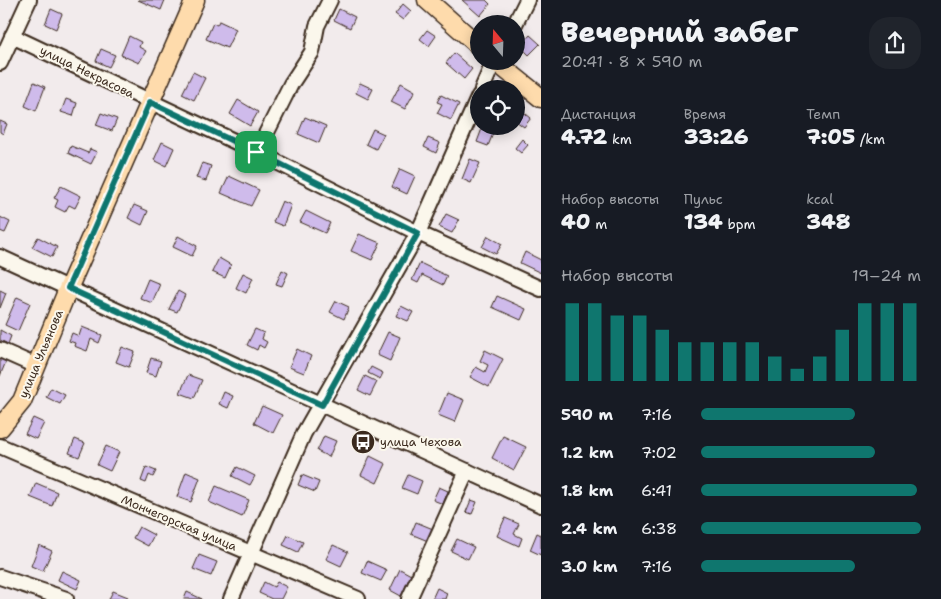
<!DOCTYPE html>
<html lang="ru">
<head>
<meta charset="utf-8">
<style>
  :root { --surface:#171b24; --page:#20242c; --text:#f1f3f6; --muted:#9ea1a6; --accent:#0f766e }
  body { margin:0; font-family:"Shantell Sans",sans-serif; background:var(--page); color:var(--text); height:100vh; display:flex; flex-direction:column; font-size:19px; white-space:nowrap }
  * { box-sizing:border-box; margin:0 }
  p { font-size:16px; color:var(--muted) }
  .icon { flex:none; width:28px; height:28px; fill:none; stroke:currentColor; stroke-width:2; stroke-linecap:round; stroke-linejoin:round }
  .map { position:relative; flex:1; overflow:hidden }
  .drawer { display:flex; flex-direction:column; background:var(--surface); width:400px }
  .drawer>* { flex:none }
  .needle { width:32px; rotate:341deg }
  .controls { position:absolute; left:470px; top:15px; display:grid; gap:10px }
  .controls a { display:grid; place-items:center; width:55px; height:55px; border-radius:50%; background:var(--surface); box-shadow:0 2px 12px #0003; font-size:25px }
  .pin { position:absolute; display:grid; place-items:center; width:42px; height:42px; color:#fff; margin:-21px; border-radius:10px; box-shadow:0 2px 8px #0006 }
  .round { display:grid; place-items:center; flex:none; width:52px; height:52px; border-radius:20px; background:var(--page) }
  .headline { display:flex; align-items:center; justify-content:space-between; height:85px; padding:0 20px }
  h1 { font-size:28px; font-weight:800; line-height:38px }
  .stats { display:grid; grid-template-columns:repeat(3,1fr); gap:8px; height:85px; padding:5px 20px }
  .stats div { display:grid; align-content:center }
  .stats b { font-size:21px; font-weight:800 }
  .stats small { font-size:14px; font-weight:400 }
  .stats p { font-size:14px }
  .chart { height:140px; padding:10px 20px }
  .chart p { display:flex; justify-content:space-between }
  .chart svg { width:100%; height:90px; margin-top:5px; stroke:var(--accent); stroke-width:6 }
  ul { padding:0 20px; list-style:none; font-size:16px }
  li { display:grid; grid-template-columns:80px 60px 1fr; align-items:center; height:38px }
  li i { height:12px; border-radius:6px; background:var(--accent) }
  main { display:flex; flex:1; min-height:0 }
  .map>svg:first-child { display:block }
  .building { fill:#cfbbeb; stroke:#3b2a1e }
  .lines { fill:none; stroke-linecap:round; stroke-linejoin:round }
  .minor-casing { stroke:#3b2a1e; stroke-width:18 }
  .major-casing { stroke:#3b2a1e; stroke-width:21 }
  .minor { stroke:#fbf7ec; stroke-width:14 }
  .major { stroke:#fedbac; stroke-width:18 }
  .route-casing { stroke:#fff; stroke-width:10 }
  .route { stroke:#0f766e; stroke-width:6 }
  .labels { text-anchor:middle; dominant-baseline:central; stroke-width:4; stroke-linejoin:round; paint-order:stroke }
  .street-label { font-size:12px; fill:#3b2a1e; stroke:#fbf7ec }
  .poi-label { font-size:12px; fill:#3b2a1e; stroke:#fbf7ec; text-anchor:start }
</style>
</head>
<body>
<main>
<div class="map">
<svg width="541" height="599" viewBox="0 0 541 599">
  <rect width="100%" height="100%" fill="#f2ebec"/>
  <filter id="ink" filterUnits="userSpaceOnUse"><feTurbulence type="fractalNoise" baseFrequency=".02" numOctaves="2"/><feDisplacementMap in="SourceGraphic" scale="10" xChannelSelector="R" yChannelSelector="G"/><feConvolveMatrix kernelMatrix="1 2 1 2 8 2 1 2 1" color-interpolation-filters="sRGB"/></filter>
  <g filter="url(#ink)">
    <!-- building -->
    <g class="building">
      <path d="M138,0H165L161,10Z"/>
      <path d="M462,0H486L490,4L480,16Z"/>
      <path d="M403,4L411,11L403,20L395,14Z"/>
      <path d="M51,9L62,14L56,29L45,24Z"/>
      <path d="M339,9L355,17L350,28L334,20Z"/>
      <path d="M219,21L236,29L227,48L206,39L213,23L217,25Z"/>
      <path d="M427,30L436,36L429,46L420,39Z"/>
      <path d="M530,35L540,44L529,55L520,46Z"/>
      <path d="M129,36L141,42L139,47L146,51L139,63L121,55Z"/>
      <path d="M101,49L115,55L109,67L96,61Z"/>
      <path d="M454,53L472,69L464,79L446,63Z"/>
      <path d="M193,72L205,78L194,100L182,94Z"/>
      <path d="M34,82L45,87L36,111L25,106Z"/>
      <path d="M360,83L373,89L368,99L356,93Z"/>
      <path d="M401,83L415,91L405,109L391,102Z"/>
      <path d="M441,95L459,104L451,120L437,113L442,104L437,102Z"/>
      <path d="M66,99L77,103L73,116L61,112Z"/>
      <path d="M238,100L258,112L250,126L230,114Z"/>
      <path d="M516,106L531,118L524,127L516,121Z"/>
      <path d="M101,113L117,119L112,131L96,125Z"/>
      <path d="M305,117L326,126L319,143L298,134Z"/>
      <path d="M0,121L7,124L3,134L0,132Z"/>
      <path d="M483,126H496L488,146L477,142Z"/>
      <path d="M373,129L384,134L376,149L366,144Z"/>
      <path d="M428,138L440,143L436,153L424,147Z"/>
      <path d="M522,139L528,145L521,153L515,148Z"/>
      <path d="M162,142L174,148L166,166L154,160Z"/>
      <path d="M71,146L88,153L90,149L97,152L91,164L68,153Z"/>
      <path d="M470,159L480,163L471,183L462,179Z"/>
      <path d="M202,163L211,166L206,181L196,178Z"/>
      <path d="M400,169L415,176L407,194L392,187Z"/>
      <path d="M229,176L259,190L251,206L221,193Z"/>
      <path d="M61,186L81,196L75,208L69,205L65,212L55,207L58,200L54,198Z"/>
      <path d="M282,201L291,205L283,226L273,222Z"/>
      <path d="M134,205L148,211L142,225L128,218Z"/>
      <path d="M306,211L330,223L325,233L300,222Z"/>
      <path d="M446,214L459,220L452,233L439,227Z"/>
      <path d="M0,217L10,222L5,233L0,231Z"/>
      <path d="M359,234L380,243L372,260L351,251Z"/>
      <path d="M178,236L197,246L192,256L173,247Z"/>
      <path d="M488,236L502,244L496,254L482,247Z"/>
      <path d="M38,237L57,247L52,257L32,247Z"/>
      <path d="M525,252L541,260V273L520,263Z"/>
      <path d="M219,258L231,265L225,278L212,272Z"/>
      <path d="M420,263L447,276L443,285L422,275L418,283L412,280Z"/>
      <path d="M282,270L288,273L282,286L276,284Z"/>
      <path d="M243,273L253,278L246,293L236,288Z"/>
      <path d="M148,279L160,284L152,303L140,298Z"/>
      <path d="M0,290L6,293L0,308Z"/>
      <path d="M178,291L185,295L177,312L169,309Z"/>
      <path d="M497,296L526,309L521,320L492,307Z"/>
      <path d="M17,297L30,303L18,331L5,325Z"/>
      <path d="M336,301L349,307L344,319L330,312Z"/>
      <path d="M401,306L413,312L408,321L396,316Z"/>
      <path d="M82,327L102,335L99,343L91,339L87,351L74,346L75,343L69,341L72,333L79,336Z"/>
      <path d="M255,329L264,333L262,339L267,342L264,348L259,345L257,350L247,345Z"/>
      <path d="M0,330L11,336L8,344L0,340Z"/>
      <path d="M388,332L400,337L390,361L377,355Z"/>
      <path d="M122,347L135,352L129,367L116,362Z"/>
      <path d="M297,349L311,356L304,373L289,367Z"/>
      <path d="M485,350L503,359L489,387L470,377L476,367L485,372L488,365L480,361Z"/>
      <path d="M0,356L7,359L0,376Z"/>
      <path d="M151,358L161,361L156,376L146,373Z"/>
      <path d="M371,367L383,373L380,379L368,373Z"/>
      <path d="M188,375L202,380L194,398L180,393Z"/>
      <path d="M365,376L377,382L370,396L358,390Z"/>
      <path d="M51,388L65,395L60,404L46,397Z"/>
      <path d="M224,392L233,396L228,408L219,404Z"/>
      <path d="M447,393L464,400L455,422L438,415Z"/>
      <path d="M262,406L282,415L273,433L254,423Z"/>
      <path d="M33,418L44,423L36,439L25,434Z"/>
      <path d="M324,436L336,441L329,457L317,451Z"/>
      <path d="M503,436L526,447L514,470L492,458Z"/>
      <path d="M75,439L85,443L79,457L69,453Z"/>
      <path d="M106,446L119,452L110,471L97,465Z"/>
      <path d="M370,456L386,464L377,483L361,475Z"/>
      <path d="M146,467L156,471L153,477L149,475L146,483L141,481Z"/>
      <path d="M237,467L255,476L250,485L232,476Z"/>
      <path d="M186,472L200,478L191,502L177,497Z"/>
      <path d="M302,475L319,482L315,492L298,485Z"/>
      <path d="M408,475L422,481L417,494L402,488Z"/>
      <path d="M36,483L57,492L52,506L30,497Z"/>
      <path d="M216,486L249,500L242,517L209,502Z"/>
      <path d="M439,487L448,491L443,504L433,500Z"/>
      <path d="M471,500L477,502L472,514L466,512Z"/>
      <path d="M505,518L519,524L514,534L522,538L519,546L497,536Z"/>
      <path d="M416,522L433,529L428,541L411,534Z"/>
      <path d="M139,527L154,535L148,546L133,538Z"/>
      <path d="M537,533L541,535V555L530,550Z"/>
      <path d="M288,535L303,542L298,552L283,545Z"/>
      <path d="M457,539L474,547L468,559L451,551Z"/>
      <path d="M39,545L52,551L43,571L31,566Z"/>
      <path d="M333,545L348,552L341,566L326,559Z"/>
      <path d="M199,555L217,562L211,576L193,569Z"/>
      <path d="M367,561L387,570L381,581L362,573Z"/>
      <path d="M400,569L411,575L401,596L390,590Z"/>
      <path d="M62,571L81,580L77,589L58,580Z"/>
      <path d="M264,582L274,587L277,582L287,587L281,599H272L259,593Z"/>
      <path d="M437,588L447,593L445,599H432Z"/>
      <path d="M113,591L128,597L127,599H109Z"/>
      <path d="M187,592L202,599H184Z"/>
    </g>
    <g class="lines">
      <!-- minor casing -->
      <g class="minor-casing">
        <g id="minor">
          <path d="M515,24L527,0"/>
          <path d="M12,36L257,152L418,233L541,289"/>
          <path d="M0,63L29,0"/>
          <path d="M482,89L494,61"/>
          <path d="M257,152L291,84L312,52L317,26L330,0"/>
          <path d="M0,257L541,505"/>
          <path d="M0,350L36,366"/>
          <path d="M0,446L358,599"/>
          <path d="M0,577L66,599"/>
          <path d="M231,599L304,433L418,233L479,96"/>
          <path d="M409,599L467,471"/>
        </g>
      </g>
      <!-- major casing -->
      <g class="major-casing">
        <g id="major">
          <path d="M427,0L479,46"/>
          <path d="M495,61L541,98"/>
          <path d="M0,428L22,401L68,289L195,0"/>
        </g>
      </g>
      <!-- minor -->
      <use href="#minor" class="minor"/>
      <!-- major -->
      <use href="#major" class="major"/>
    </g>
  </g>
  <g class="lines" filter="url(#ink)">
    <!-- route casing -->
    <g class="route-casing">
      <path id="route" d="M150,102L256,152L418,233L322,405L68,288Z"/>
    </g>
    <!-- route -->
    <use href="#route" class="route"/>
  </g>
  <!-- icons -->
  <defs>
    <g id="bus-disc" transform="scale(1.25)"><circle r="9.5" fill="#3b2a1e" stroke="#fbf7ec"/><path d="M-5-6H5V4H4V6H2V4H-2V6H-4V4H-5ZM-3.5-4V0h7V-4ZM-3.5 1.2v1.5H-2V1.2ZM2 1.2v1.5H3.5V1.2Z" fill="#fff"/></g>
  </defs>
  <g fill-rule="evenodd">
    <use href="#bus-disc" x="363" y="442"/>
  </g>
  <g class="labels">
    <!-- street labels -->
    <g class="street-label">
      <text transform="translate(87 72) rotate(26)">улица Некрасова</text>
      <text transform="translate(41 354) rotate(-67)">улица Ульянова</text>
      <text transform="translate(179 523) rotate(23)">Мончегорская улица</text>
    </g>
    <!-- poi labels -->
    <g class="poi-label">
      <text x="380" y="442">улица Чехова</text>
    </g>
  </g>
</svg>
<div class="controls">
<a><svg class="needle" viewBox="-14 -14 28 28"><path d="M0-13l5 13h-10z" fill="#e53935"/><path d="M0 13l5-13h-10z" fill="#9ea1a6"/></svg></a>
<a><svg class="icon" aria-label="locate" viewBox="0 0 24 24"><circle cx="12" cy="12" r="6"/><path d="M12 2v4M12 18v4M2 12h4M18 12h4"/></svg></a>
</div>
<div class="pin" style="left:256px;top:152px;background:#1e9e55"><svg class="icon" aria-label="arrive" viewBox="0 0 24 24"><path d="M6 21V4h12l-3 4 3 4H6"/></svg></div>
</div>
<section class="drawer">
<div class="headline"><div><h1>Вечерний забег</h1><p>20:41 · 8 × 590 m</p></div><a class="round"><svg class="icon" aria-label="share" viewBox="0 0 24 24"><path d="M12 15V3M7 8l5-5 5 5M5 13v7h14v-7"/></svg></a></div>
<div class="stats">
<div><p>Дистанция</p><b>4.72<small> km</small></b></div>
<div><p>Время</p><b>33:26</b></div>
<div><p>Темп</p><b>7:05<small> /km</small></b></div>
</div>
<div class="stats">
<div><p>Набор высоты</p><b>40<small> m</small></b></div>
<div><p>Пульс</p><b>134<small> bpm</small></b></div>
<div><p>kcal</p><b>348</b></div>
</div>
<div class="chart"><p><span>Набор высоты</span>19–24 m</p>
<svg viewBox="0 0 160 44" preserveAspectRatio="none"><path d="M5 44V6M15 44V6M25 44V12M35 44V12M45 44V19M55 44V25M65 44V25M75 44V25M85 44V25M95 44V32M105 44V38M115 44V32M125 44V19M135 44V6M145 44V6M155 44V6"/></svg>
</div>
<ul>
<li><b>590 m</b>7:16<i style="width:70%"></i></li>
<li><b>1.2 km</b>7:02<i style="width:79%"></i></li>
<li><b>1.8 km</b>6:41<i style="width:98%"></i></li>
<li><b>2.4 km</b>6:38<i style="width:100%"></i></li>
<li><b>3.0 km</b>7:16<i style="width:70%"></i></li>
</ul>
</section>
</main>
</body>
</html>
